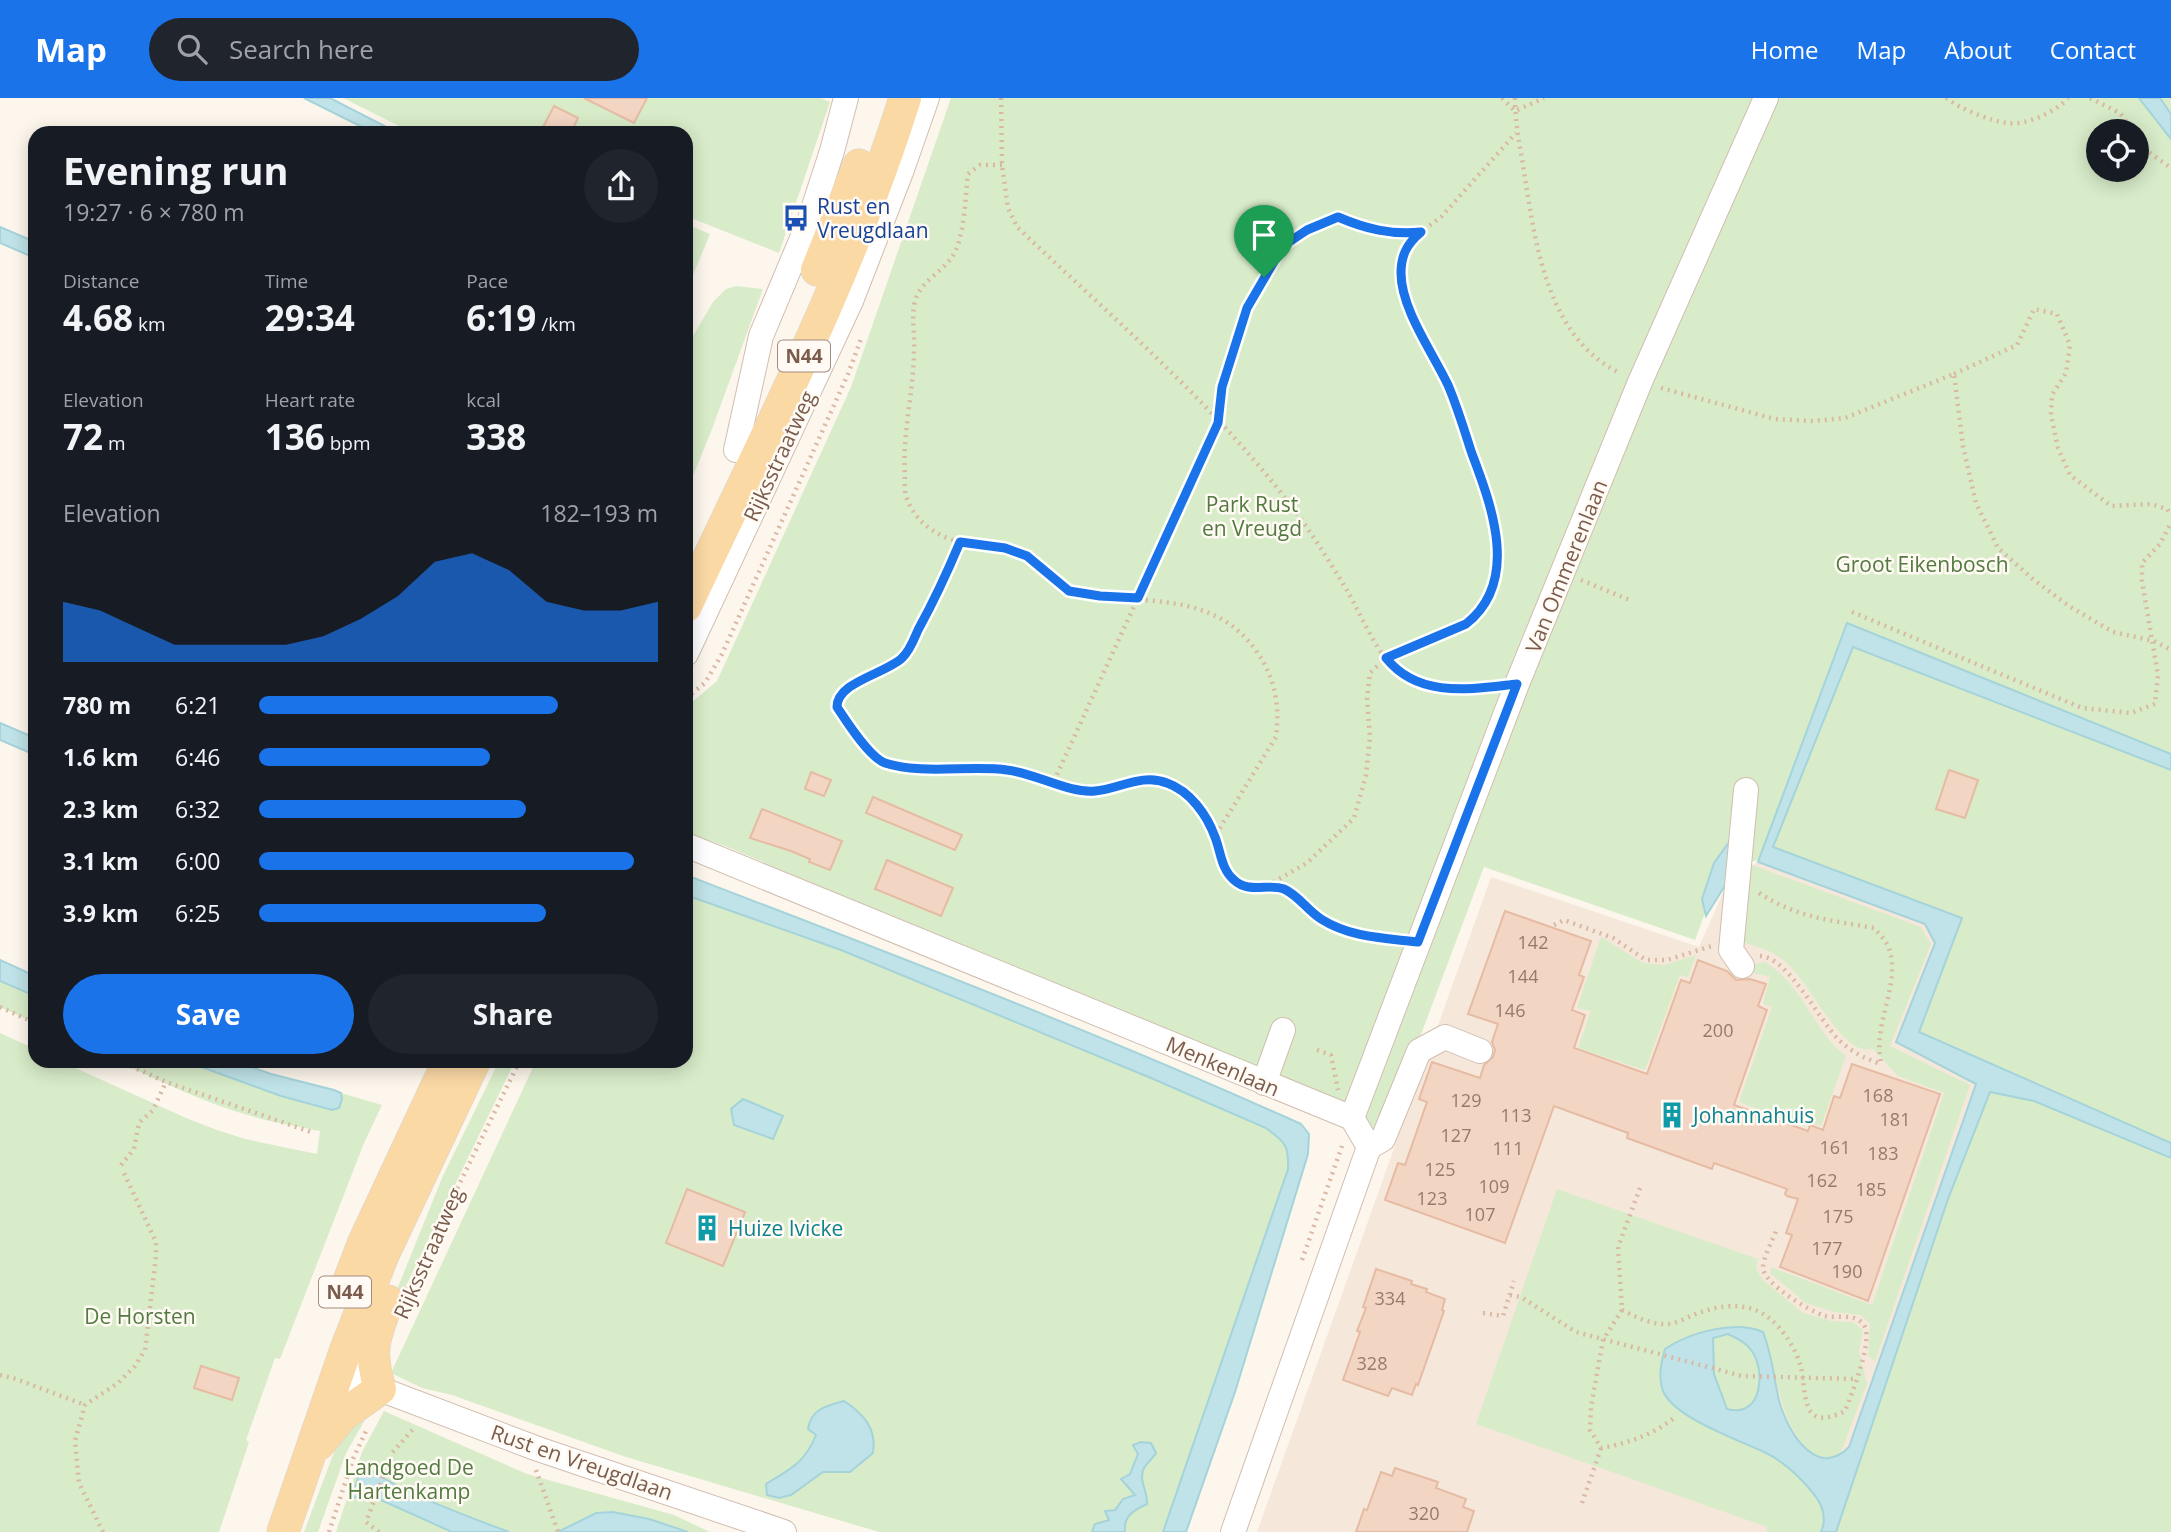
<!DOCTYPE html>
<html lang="en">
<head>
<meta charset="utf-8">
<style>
  :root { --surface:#171b24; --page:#20242c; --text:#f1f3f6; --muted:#9ea1a6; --accent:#1a73e8 }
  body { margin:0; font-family:"Open Sans",sans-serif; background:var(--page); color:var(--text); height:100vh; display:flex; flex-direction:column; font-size:26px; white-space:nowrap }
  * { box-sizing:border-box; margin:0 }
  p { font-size:23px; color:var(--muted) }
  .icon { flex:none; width:38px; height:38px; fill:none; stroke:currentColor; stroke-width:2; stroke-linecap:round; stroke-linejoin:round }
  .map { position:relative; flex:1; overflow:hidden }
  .drawer { position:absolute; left:28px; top:28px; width:665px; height:942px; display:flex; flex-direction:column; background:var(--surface); border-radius:21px; box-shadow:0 4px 18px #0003 }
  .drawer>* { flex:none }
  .buttons { position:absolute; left:2086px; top:21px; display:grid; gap:14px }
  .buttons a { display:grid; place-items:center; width:63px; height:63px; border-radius:50%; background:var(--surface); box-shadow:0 4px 18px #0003; font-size:35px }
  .pin { position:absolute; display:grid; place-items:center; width:60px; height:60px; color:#fff; margin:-72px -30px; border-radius:50% 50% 50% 0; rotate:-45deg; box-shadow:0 0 7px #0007 }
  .pin .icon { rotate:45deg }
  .round { display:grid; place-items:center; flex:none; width:74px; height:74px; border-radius:37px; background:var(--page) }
  .headline { display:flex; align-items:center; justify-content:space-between; height:119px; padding:0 35px }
  h1 { font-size:38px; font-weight:700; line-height:52px }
  .metrics { display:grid; grid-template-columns:repeat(3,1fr); gap:10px; height:119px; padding:7px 35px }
  .metrics div { display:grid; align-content:center }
  .metrics b { font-size:35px; font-weight:700 }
  .metrics small { font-size:19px; font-weight:400 }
  .metrics p { font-size:19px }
  .chart { height:196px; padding:14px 35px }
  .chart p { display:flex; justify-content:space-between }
  .chart svg { width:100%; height:126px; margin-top:7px; fill:var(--accent); opacity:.7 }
  .primary-button { display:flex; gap:14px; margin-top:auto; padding:14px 35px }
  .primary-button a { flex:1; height:80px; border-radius:42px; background:var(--accent); color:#fff; font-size:28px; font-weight:700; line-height:80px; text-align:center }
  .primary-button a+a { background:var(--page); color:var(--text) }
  ul { padding:0 35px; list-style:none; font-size:23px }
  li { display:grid; grid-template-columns:112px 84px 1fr; align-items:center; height:52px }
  li i { height:18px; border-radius:9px; background:var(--accent) }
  header { display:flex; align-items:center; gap:42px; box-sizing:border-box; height:98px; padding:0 35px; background:var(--accent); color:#fff }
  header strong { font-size:33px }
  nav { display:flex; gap:38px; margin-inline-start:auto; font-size:24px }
  .search { width:490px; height:63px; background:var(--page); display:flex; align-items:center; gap:18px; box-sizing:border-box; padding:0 24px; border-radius:38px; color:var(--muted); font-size:26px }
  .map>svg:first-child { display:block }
  .residential { fill:#f5e8da }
  .green { fill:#d8ecc9; fill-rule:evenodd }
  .water { fill:#bfe3e8; stroke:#a5d3da; stroke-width:2; fill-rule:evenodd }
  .building { fill:#f3d5c3; stroke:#e6bba3; stroke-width:2 }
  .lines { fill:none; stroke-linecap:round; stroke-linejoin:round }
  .minor-casing { stroke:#d1beb0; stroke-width:26 }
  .major-casing { stroke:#dad1cd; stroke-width:33 }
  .path { stroke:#d9b8a5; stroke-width:4.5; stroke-dasharray:2 5; stroke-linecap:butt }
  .minor { stroke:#fff; stroke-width:24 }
  .major { stroke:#fbd9a5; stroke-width:32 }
  .route-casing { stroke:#fff; stroke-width:14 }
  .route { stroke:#1a73e8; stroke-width:9 }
  .labels { text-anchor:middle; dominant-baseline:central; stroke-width:5; stroke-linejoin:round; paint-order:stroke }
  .number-label { font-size:18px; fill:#987a6a }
  .shield { fill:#fffaf3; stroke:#a28b7f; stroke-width:2 }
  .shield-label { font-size:19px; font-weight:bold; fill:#7a5c4d }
  .transit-label { font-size:21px; fill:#164399; stroke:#fffaf3; text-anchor:start }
  .street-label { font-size:21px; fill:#7a5c4d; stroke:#fffaf3 }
  .park-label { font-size:21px; fill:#537a41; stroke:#fffaf3 }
  .culture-label { font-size:21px; fill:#0d838f; stroke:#fffaf3; text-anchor:start }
</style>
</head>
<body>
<header>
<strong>Map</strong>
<div class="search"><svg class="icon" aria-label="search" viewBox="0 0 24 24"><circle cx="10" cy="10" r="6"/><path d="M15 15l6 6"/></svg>Search here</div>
<nav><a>Home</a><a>Map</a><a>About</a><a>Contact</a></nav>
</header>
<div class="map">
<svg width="2171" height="1434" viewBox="0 0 2171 1434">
  <rect width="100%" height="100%" fill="#fdf6ec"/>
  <!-- residential -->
  <path class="residential" d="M1758,764L1925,826L1935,845L1896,944L1976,985L1819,1434H1257L1491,779L1699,849L1730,779Z"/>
  <!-- green -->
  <g class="green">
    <path d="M343,0H821L830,4L779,155L686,118V35H413Z"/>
    <path d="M951,0H2171V1434H1826L1987,979L1906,939L1949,828L1770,759L1747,765L1921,829L1931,846L1890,948L1970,987L1875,1263L1868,1258L1870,1226L1861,1217L1834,1214L1806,1205L1771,1176V1169L1872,1207L1944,995L1898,978L1873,951C1869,951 1865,952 1862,951C1834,943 1807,879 1782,861C1771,852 1755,848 1742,844L1721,771L1695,842L1484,769L1382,1040L1362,1033L1366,1021L725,748L686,735V609L717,583L851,289ZM2098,33H2137V72H2098Z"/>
    <path d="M686,126L710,136L686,194Z"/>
    <path d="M736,188L763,191L712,331L686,395V250L713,204L726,191Z"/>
    <path d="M686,797L841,852L1151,980L1266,1030C1285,1044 1289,1047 1288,1071L1163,1434H879L626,1359L452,1297L422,1290L391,1275L536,963L686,962Z"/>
    <path d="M1601,839L1643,865L1665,867L1696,857L1688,879L1680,877L1645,972L1578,950L1591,913L1577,910Z"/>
    <path d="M1765,864C1792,880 1808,913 1826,938C1831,945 1839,952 1846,958L1821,1028L1806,1024L1804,1029L1739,1004L1772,909L1763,906L1770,879L1745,873L1750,867Z"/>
    <path d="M0,883L35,898V925L0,909Z"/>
    <path d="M0,935L35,951V962L60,963L186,1020L217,1032L245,1041L317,1056L320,1033C298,1028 274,1025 251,1018C204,1005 161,983 116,963H185L281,998L332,1012L342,1001L341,995L382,1007L364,1045L280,1261L275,1260L246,1342L249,1344L219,1434H0Z"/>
    <path d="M499,963H515L402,1196L396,1194L442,1080Z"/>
    <path d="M1557,1091L1758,1161L1756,1170L1762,1181L1803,1215L1831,1223L1853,1224L1863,1232L1859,1253L1867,1286L1839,1359C1832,1361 1825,1363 1817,1360C1811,1357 1806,1350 1802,1345C1776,1312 1778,1272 1763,1234L1728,1230L1699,1236L1700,1325C1748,1348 1810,1366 1826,1423L1821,1434H1766L1767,1429L1476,1326Z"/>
    <path d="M1728,1236C1736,1240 1746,1244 1751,1252C1763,1266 1765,1313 1738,1314C1734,1314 1731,1312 1727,1311L1714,1276L1713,1239Z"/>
    <path d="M384,1313L527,1376L674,1417L710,1434H336L362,1354Z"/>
    <path d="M366,1320L346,1355L318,1434H304L342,1333Z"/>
  </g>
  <!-- water -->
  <g class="water">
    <path d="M304,0H330L398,35H374Z"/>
    <path d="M2139,0H2160L2171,16V41Z"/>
    <path d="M0,129L35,144V160L0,145Z"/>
    <path d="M1847,525L2171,656V672L1853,549L1773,749L1962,820L1919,934L2171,1045V1060L2034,1003L1990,994L1948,1101L1836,1434H1821C1827,1420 1823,1407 1813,1395C1800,1379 1787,1366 1768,1356C1742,1343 1675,1321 1663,1293C1658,1280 1661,1264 1665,1251C1690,1234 1735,1222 1763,1234C1771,1254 1773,1272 1777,1293C1782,1325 1814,1385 1849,1349L1976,986L1896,944L1935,845L1925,826L1758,764ZM1728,1236C1736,1240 1746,1244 1751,1252C1766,1271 1763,1321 1727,1311L1714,1276L1713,1240Z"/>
    <path d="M0,625L35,640V657L0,642Z"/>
    <path d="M1732,740L1726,786L1706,818L1702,801L1714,765Z"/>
    <path d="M686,777C892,856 1099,935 1301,1026L1309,1036L1308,1056L1235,1294L1186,1434H1163L1288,1071C1289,1047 1285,1044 1266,1030L1151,980L841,852L686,797Z"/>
    <path d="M0,862L35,878V898L0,883Z"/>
    <path d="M185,963H234L271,976L334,992L341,995L342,1001L339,1010L332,1012L281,998Z"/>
    <path d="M743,1001L783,1018L773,1041L734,1027L731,1011Z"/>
    <path d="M844,1303C864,1316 877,1331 873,1355L850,1374H823L791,1397L779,1400L767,1397L766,1386C790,1371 805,1365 816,1337L808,1331C811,1311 826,1308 844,1303Z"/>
    <path d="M1141,1344L1151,1345L1156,1355C1153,1360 1147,1365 1144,1370C1138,1382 1148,1394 1147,1406C1134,1412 1123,1418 1125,1434H1092L1095,1426L1109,1422L1105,1413L1115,1412L1123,1401L1135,1397L1121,1381L1130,1376L1138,1356L1133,1347Z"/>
    <path d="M362,1367C407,1397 459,1415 509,1434H452L381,1402L352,1399Z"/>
    <path d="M613,1414L649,1421L688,1434H558L596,1415Z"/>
  </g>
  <!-- building -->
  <g class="building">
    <path d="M584,0H647L634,25Z"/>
    <path d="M554,8L578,20L571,35H555L543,29Z"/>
    <path d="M1949,672L1978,682L1965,720L1936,711Z"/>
    <path d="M811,674L831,682L824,698L805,691Z"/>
    <path d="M873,699L962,737L955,752L866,715Z"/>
    <path d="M762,711L842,743L830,772L809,764L810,761L791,753L750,740Z"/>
    <path d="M887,762L953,790L941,818L875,791Z"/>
    <path d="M1505,813L1591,843L1579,877L1584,879L1572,912L1585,917L1574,950L1647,976L1681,882L1690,885L1698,862L1727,873L1736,882L1750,881L1766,886L1758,908L1767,912L1734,1007L1808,1033L1810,1027L1823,1032L1834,998L1840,1000L1852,966L1940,996L1868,1203L1780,1169L1792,1137L1786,1135L1798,1101L1787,1098L1785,1096L1787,1091L1714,1065L1712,1071L1627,1040L1628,1035L1554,1008L1505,1145L1385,1102L1398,1065L1405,1067L1427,1004L1419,1001L1432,964L1480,980L1484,967L1493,959L1495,952L1492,944L1498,926L1468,916Z"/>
    <path d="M687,1091L745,1114L723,1168L666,1145Z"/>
    <path d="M1376,1171L1412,1183L1411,1186L1427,1191L1426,1194L1445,1201L1442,1212L1444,1213L1418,1287L1416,1286L1412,1297L1392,1290L1388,1298L1343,1282L1360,1234L1357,1233L1366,1210L1363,1209Z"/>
    <path d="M201,1268L239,1280L232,1302L194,1290Z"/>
    <path d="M1395,1370L1438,1384L1436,1390L1466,1401L1463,1409L1474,1413L1467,1434H1356L1364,1411L1367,1412L1381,1374L1392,1378Z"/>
  </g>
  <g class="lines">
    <!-- minor casing -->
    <g class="minor-casing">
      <g id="minor">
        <path d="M736,352L761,238L809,124L832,53L846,0"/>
        <path d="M686,556L851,203L901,74L927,0"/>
        <path d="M686,747L1352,1020L1369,1049L1233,1434"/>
        <path d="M1742,868L1731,852L1746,692"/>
        <path d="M1264,985L1283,932"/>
        <path d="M1352,1020L1517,586L1640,284L1766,0"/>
        <path d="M1369,1049L1383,1041L1419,953L1445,939L1480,953"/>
        <path d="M380,1291L538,1351L784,1434"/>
        <path d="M343,1317L372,1243"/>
      </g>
    </g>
    <!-- major casing -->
    <g class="major-casing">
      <g id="major">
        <path d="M817,172L859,67"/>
        <path d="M686,508C764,341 850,176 905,0"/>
        <path d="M347,1188L364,1144L449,962"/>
        <path d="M319,1346L343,1317L380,1291C368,1252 374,1240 388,1203"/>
        <path d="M283,1434L346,1251L383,1157L475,962"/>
      </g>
    </g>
    <!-- path -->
    <g class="path">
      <path d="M1001,0L1002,67L1008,110L1017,129C1112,219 1213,305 1293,410C1313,437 1331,466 1348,494C1360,515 1380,562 1399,575C1426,593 1461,592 1492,589"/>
      <path d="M1502,0L1515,13L1544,0"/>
      <path d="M1515,0C1515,27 1521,53 1525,80C1536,150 1549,241 1620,275"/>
      <path d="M1946,0C1961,11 1989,23 2008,25C2026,28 2057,13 2068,0"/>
      <path d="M2090,0L2120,15L2133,33"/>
      <path d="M2137,38L2146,52L2171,70"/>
      <path d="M1002,67H980L968,76C965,100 965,140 952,159C941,175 920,184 915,203C911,218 915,235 914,251C914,293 902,335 905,377C905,384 904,392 906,398C914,423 935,438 960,444C975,448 992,446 1007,451C1013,452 1021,455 1027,458C1043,467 1055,489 1073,493C1137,509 1212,489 1257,554C1275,580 1280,607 1276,639L1215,738"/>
      <path d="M1954,276L2017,247L2034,211L2057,216L2070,247L2066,275L2052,297L2051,317L2058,350L2070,377L2111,408L2151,406L2167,411L2171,418"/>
      <path d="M1661,290L1775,321L1813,323L1845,320L1954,276L1963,348L1976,405L1998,450L2034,482L2069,508L2113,534L2154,543L2171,552"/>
      <path d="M960,444C947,475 933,503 918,532C914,541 910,553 902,560C885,576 837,584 837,609C847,624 869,659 885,665C922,677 969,667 1007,672C1023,674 1039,678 1054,683C1068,688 1079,695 1094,693C1118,691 1142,675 1167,684C1190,693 1207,717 1215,738C1221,753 1221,770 1233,782C1249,796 1267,785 1284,791C1296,796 1306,810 1317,818C1340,837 1368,838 1397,842"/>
      <path d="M1581,482L1632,503"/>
      <path d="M1852,514L2082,610L2131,615L2155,606L2158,577L2142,483V465L2160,446L2171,425"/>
      <path d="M686,600L705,585L722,556L848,276L861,241"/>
      <path d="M1054,683L1218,325C1225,266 1243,197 1282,150C1294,135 1319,125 1338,119C1364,130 1389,137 1418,134"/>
      <path d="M1261,791L1307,765L1354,720L1366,677L1370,639L1367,600L1370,575L1386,560L1466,526L1477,517L1492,490L1498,459L1495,425L1449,290L1407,205L1401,174L1407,145L1442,118L1516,35"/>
      <path d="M1759,795C1798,820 1830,822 1874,830C1879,836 1885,841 1888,848C1903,885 1872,924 1881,965"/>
      <path d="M1554,827L1564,822L1613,840L1646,862H1667L1712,848"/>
      <path d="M1760,858C1788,859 1819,922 1838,941C1851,954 1864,960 1881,966"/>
      <path d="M0,909L35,925"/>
      <path d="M1317,952L1331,957L1338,992"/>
      <path d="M118,962L166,984L311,1034"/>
      <path d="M121,1067L134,1051L139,1025L153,1012L166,984"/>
      <path d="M1640,1090L1618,1149L1622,1212C1636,1219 1651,1227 1668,1226C1676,1226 1686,1220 1693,1217C1718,1207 1748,1202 1770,1221C1783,1231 1795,1250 1800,1266C1808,1290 1797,1337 1845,1313C1852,1295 1872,1246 1865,1229C1857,1214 1837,1221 1825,1218C1811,1214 1762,1185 1763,1169C1764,1157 1772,1144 1776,1133"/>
      <path d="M1302,1162L1342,1048"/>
      <path d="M408,1191L520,962"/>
      <path d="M1510,1197L1521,1199L1576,1234L1742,1278L1856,1281"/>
      <path d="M1622,1212L1603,1242L1591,1309L1590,1332L1601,1350C1629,1345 1652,1337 1674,1320"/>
      <path d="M1483,1215L1503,1218L1514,1183"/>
      <path d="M0,1277L16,1281L85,1307"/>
      <path d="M536,1372L558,1434"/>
      <path d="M1582,1405L1601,1350"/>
      <path d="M103,1434L79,1385L75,1343L85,1307L118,1285L135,1268L145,1252L156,1158V1144L123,1073"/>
      <path d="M329,1434L353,1361L366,1333"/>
      <path d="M379,1434L366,1424L392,1355L415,1329"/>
    </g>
    <!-- minor -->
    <use href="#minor" class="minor"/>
    <!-- major -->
    <use href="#major" class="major"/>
  </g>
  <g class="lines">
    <!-- route casing -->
    <g class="route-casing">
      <path id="route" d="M1338,119C1366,131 1391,137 1421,134C1408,145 1401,156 1401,175C1401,211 1433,255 1448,287C1457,308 1464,331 1471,353C1491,406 1521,483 1466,526L1386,560C1419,601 1471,591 1517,586L1418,844C1385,840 1351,840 1321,821C1308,813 1298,797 1284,791C1268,785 1249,796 1234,782C1221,771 1221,754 1215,739C1207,717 1190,693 1167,685C1142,675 1119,691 1095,693C1070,696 1035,675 1007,672C970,667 922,677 885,665C869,659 847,624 837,609C837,584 885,576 902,560C910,553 914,541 918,532C934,503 947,475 960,444L1005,450L1027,458L1069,493L1100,498L1138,500L1218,325L1222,289L1247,210L1283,148L1307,132Z"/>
    </g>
    <!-- route -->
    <use href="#route" class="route"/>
  </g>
  <!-- icons -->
  <defs>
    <g id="bus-bare" transform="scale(2.1)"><path d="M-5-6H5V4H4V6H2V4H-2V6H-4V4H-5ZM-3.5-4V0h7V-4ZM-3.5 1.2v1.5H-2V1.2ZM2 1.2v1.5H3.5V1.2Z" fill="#1a4fb4" stroke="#fffaf3" stroke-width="2.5" paint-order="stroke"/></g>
    <g id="building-bare" transform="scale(2.1)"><path d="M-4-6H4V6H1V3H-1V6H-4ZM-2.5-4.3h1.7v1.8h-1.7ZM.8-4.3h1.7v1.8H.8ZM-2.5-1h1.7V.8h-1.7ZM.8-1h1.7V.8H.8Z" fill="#0f9aa8" stroke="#fffaf3" stroke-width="2.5" paint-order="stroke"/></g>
  </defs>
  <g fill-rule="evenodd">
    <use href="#bus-bare" x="796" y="120"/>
    <use href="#building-bare" x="1672" y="1017"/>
    <use href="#building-bare" x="707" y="1130"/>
  </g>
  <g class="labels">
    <!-- number labels -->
    <g class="number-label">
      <text x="1533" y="844">142</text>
      <text x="1523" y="878">144</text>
      <text x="1510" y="912">146</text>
      <text x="1718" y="932">200</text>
      <text x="1878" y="997">168</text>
      <text x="1466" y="1002">129</text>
      <text x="1516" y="1017">113</text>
      <text x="1895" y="1021">181</text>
      <text x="1456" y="1037">127</text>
      <text x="1835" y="1049">161</text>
      <text x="1508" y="1050">111</text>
      <text x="1883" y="1055">183</text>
      <text x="1440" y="1071">125</text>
      <text x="1822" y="1082">162</text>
      <text x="1494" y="1088">109</text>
      <text x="1871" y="1091">185</text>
      <text x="1432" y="1100">123</text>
      <text x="1480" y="1116">107</text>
      <text x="1838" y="1118">175</text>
      <text x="1827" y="1150">177</text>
      <text x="1847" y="1173">190</text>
      <text x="1390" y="1200">334</text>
      <text x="1372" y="1265">328</text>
      <text x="1424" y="1415">320</text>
    </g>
    <!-- shield labels -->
    <g class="shield">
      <rect x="778" y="242.5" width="52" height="31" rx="5"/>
      <rect x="319" y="1178.5" width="52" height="31" rx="5"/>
    </g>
    <g class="shield-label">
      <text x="804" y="258">N44</text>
      <text x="345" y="1194">N44</text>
    </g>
    <!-- transit labels -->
    <g class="transit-label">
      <text x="817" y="108">Rust en<tspan x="817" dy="24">Vreugdlaan</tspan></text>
    </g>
    <!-- street labels -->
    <g class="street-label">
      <text transform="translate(779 358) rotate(-65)">Rijksstraatweg</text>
      <text transform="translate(1566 468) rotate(-68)">Van Ommerenlaan</text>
      <text transform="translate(1223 968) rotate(23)">Menkenlaan</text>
      <text transform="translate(428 1155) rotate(-66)">Rijksstraatweg</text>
      <text transform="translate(582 1364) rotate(19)">Rust en Vreugdlaan</text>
    </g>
    <!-- park labels -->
    <g class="park-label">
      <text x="1252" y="406">Park Rust<tspan x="1252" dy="24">en Vreugd</tspan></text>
      <text x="1922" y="466">Groot Eikenbosch</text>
      <text x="140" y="1218">De Horsten</text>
      <text x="409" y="1369">Landgoed De<tspan x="409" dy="24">Hartenkamp</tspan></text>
    </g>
    <!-- culture labels -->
    <g class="culture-label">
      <text x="1693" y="1017">Johannahuis</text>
      <text x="728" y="1130">Huize Ivicke</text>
    </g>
  </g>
</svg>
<div class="buttons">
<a><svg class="icon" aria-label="locate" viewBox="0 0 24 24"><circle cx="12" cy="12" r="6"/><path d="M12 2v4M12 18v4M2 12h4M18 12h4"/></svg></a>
</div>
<div class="pin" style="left:1264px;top:179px;background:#1e9e55"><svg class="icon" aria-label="arrive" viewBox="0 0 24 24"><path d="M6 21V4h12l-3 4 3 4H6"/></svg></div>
<section class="drawer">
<div class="headline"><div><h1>Evening run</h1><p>19:27 · 6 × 780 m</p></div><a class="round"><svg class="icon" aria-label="share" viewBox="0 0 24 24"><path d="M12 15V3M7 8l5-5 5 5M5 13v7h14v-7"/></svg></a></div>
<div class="metrics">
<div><p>Distance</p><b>4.68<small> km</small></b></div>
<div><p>Time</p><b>29:34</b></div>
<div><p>Pace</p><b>6:19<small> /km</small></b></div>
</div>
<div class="metrics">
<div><p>Elevation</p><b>72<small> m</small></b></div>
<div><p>Heart rate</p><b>136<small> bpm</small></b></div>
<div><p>kcal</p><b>338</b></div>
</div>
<div class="chart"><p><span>Elevation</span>182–193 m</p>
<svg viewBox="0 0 160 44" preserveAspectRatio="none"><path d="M0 44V23L10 26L20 32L30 38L40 38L50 38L60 38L70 35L80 29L90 21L100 9L110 6L120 12L130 23L140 26L150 26L160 23V44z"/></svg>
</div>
<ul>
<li><b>780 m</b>6:21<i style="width:75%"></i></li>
<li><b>1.6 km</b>6:46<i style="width:58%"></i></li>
<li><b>2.3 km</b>6:32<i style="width:67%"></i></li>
<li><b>3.1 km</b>6:00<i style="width:94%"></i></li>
<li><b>3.9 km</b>6:25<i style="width:72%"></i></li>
</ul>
<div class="primary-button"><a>Save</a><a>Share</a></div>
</section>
</div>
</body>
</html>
